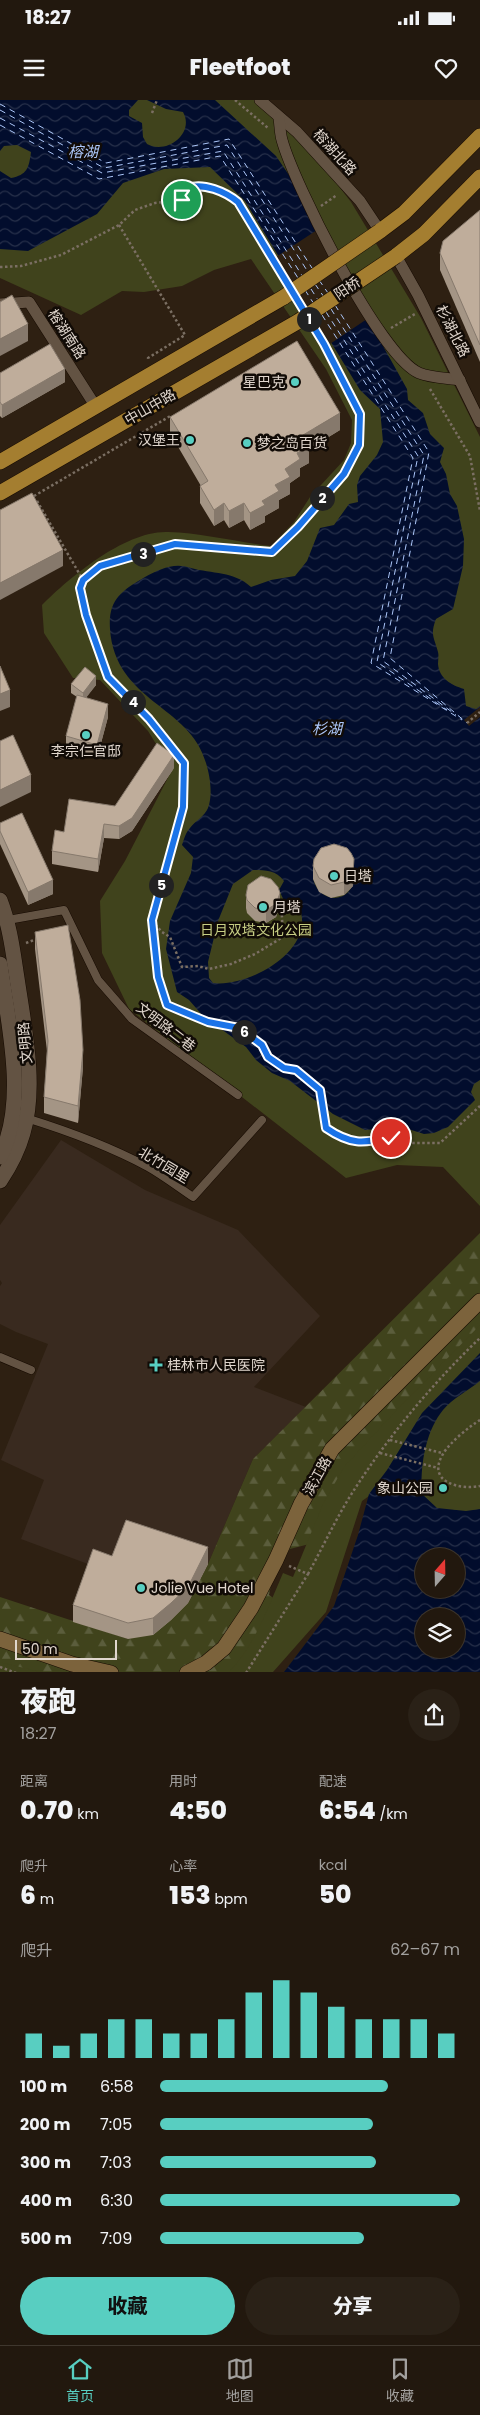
<!DOCTYPE html>
<html lang="zh">
<head>
<meta charset="utf-8">
<style>
  :root { --surface:#22180e; --page:#2a2117; --text:#f1f3f6; --muted:#a2a09e; --line:#3f372e; --accent:#58cec1 }
  body { margin:0; font-family:Poppins,"Noto Sans SC",sans-serif; background:var(--page); color:var(--text); height:100vh; display:flex; flex-direction:column; font-size:19px; white-space:nowrap }
  * { box-sizing:border-box; margin:0 }
  p { font-size:16px; color:var(--muted) }
  .icon { flex:none; width:28px; height:28px; fill:none; stroke:currentColor; stroke-width:2; stroke-linecap:round; stroke-linejoin:round }
  .map { position:relative; height:1572px; overflow:hidden }
  .sheet { display:flex; flex-direction:column; background:var(--surface); flex:1 }
  .sheet>* { flex:none }
  .needle { width:32px; rotate:20deg }
  .buttons { position:absolute; left:415px; top:1448px; display:grid; gap:10px }
  .buttons a { display:grid; place-items:center; width:50px; height:50px; border-radius:50%; background:var(--surface); box-shadow:0 5px 20px #0002,0 0 0 1px var(--line); font-size:25px }
  .scale { position:absolute; left:15px; bottom:12px; width:102px; box-sizing:border-box; padding-left:5px; border:2px solid #e0d6cd; border-top:0; font-size:14px; line-height:18px; white-space:nowrap; color:#e0d6cd; -webkit-text-stroke:4px #110b06; paint-order:stroke }
  .pin { position:absolute; display:grid; place-items:center; width:42px; height:42px; color:#fff; margin:-21px; border:2px solid #fff; border-radius:50%; box-shadow:0 1px 5px #0007 }
  .km { position:absolute; width:25px; height:25px; margin:-12px; border-radius:50%; background:#222; color:#fff; font-size:14px; line-height:25px; text-align:center }
  .round { display:grid; place-items:center; flex:none; width:52px; height:52px; border-radius:26px; background:var(--page) }
  .overview { display:flex; align-items:center; justify-content:space-between; height:85px; padding:0 20px }
  h1 { font-size:28px; font-weight:800; line-height:38px }
  .metrics { display:grid; grid-template-columns:repeat(3,1fr); gap:8px; height:85px; padding:5px 20px }
  .metrics div { display:grid; align-content:center }
  .metrics b { font-size:25px; font-weight:800 }
  .metrics small { font-size:14px; font-weight:400 }
  .metrics p { font-size:14px }
  .chart { height:140px; padding:10px 20px }
  .chart p { display:flex; justify-content:space-between }
  .chart svg { width:100%; height:90px; margin-top:5px; stroke:var(--accent); stroke-width:6 }
  .action { display:flex; gap:10px; margin-top:auto; padding:10px 20px }
  .action a { flex:1; height:58px; border-radius:30px; background:var(--accent); color:#111; font-size:20px; font-weight:800; line-height:58px; text-align:center }
  .action a+a { background:var(--page); color:var(--text) }
  ul { padding:0 20px; list-style:none; font-size:16px }
  li { display:grid; grid-template-columns:80px 60px 1fr; align-items:center; height:38px }
  li i { height:12px; border-radius:6px; background:var(--accent) }
  .status { display:flex; justify-content:space-between; align-items:center; height:35px; padding:0 25px; background:var(--surface); direction:ltr }
  .status svg { height:14px; fill:currentColor }
  header { display:flex; justify-content:space-between; align-items:center; height:65px; padding:0 20px; background:var(--surface); font-size:22px; font-weight:800 }
  .dock { display:flex; justify-content:space-around; align-items:center; height:70px; border-top:1px solid var(--line); background:var(--surface); font-size:14px; color:var(--muted) }
  .dock a { display:grid; justify-items:center; gap:2px }
  .dock .on { color:var(--accent) }
  .map>svg:first-child { display:block }
  .medical { fill:#392a1f }
  .forest { fill:url(#forest-firs) }
  .park { fill:#40431c }
  .water { fill:url(#water-waves); fill-rule:evenodd }
  .pier { fill:#2e2012 }
  .lines { fill:none; stroke-linecap:round; stroke-linejoin:round }
  .ferry { stroke:#acc7fa; stroke-width:1; stroke-dasharray:6 5; stroke-linecap:butt }
  .service-casing { stroke:#160a01; stroke-width:9 }
  .pedestrian-casing { stroke:#160a01; stroke-width:12 }
  .tertiary-casing { stroke:#160a01; stroke-width:16 }
  .secondary-casing { stroke:#160a01; stroke-width:16 }
  .trunk-casing { stroke:#160a01; stroke-width:16 }
  .path { stroke:#7b6f63; stroke-width:2.5; stroke-dasharray:2.5 2.5; stroke-linecap:butt }
  .service { stroke:#635343; stroke-width:8 }
  .pedestrian { stroke:#635343; stroke-width:11 }
  .tertiary { stroke:#635343; stroke-width:15 }
  .secondary { stroke:#7c633c; stroke-width:15 }
  .trunk { stroke:#a47e30; stroke-width:15 }
  .trunk-bridge-casing { stroke:#160a01; stroke-width:16; stroke-linecap:butt }
  .trunk-bridge { stroke:#a47e30; stroke-width:15 }
  .wall { fill:#a49585 }
  .shaded-wall { fill:#86796c }
  .building { fill:#bfad9b; stroke:#86796c }
  .route-casing { stroke:#fff; stroke-width:10 }
  .route { stroke:#1a73e8; stroke-width:6 }
  .poi-dot { fill:#58cec1; stroke:#110b06; stroke-width:2 }
  .labels { text-anchor:middle; dominant-baseline:central; stroke-width:5; stroke-linejoin:round; paint-order:stroke }
  .street-label { font-size:14px; fill:#e0d6cd; stroke:#110b06 }
  .poi-label { font-size:14px; fill:#e0d6cd; stroke:#110b06; text-anchor:start }
  .park-label { font-size:14px; fill:#c7ce84; stroke:#110b06 }
  .water-label { font-size:15px; font-style:italic; fill:#acc7fa; stroke:#110b06 }
</style>
</head>
<body>
<div class="status"><b>18:27</b><svg viewBox="0 0 49 12"><path d="M0 12V9h3v3zM5 12V6h3v6zM10 12V3h3v9zM15 12V0h3v12zM26 1h20v11H26zM47 4h2v5h-2z"/></svg></div>
<header><svg class="icon" aria-label="menu" viewBox="0 0 24 24"><path d="M4 6h16M4 12h16M4 18h16"/></svg>Fleetfoot<svg class="icon" aria-label="heart" viewBox="0 0 24 24"><path d="M12 20l-8-8c-3-5 5-10 8-4 3-6 11-1 8 4z"/></svg></header>
<div class="map">
<svg width="480" height="1573" viewBox="0 0 480 1573">
  <defs>
    <pattern id="forest-firs" width="22" height="20" patternUnits="userSpaceOnUse" patternTransform="scale(1.25)"><rect width="22" height="20" fill="#40431c"/><path d="M5 1l3.5 6h-7zM16 11l3.5 6h-7z" fill="#5b5d3c"/></pattern>
    <pattern id="water-waves" width="16" height="10" patternUnits="userSpaceOnUse" patternTransform="scale(1.25)"><rect width="16" height="10" fill="#020d2d"/><path d="M0 5q4-4 8 0t8 0" fill="none" stroke="#27304a"/></pattern>
  </defs>
  <rect width="100%" height="100%" fill="#2e2012"/>
  <!-- medical -->
  <path class="medical" d="M61,1040L145,1090L238,1130L320,1216L254,1287L306,1307L253,1359L208,1464L126,1437L112,1473L21,1439L44,1380L1,1360L48,1244L16,1232L0,1224V1186L2,1183L0,1180V1125Z"/>
  <!-- forest -->
  <path class="forest" d="M480,1133V1253L317,1442L290,1449L273,1476L269,1495L282,1504L251,1572L13,1573L0,1563V1497L128,1539L188,1503L208,1464L253,1359Z"/>
  <!-- park -->
  <g class="park">
    <path d="M0,0H254L320,62L351,102L421,218L480,337V1106L443,1067L397,1065L346,1078L129,909L102,853L100,801L125,761L172,670L148,631L100,580L73,578L44,533L42,505C70,477 126,430 168,432C202,433 237,442 271,446L294,422L310,397L344,360L351,343L352,320L326,269L251,159L214,170L182,186L144,192L122,191L81,215L0,178Z"/>
    <path d="M480,1225V1417L424,1419L397,1376L362,1401L326,1512L273,1572L228,1573C255,1546 268,1507 283,1473L293,1477L323,1404L344,1367L392,1315Z"/>
    <path d="M0,1562L3,1563L41,1572H0Z"/>
  </g>
  <!-- water -->
  <g class="water">
    <path d="M0,0H138L129,10V16L142,23L143,37L147,44C167,55 195,33 183,12L166,9L147,0H215L276,56L291,78L338,180L378,237L407,289L408,300L423,313L430,334L444,348L440,362L446,374L450,394L457,406L464,439L463,466L453,509L436,519C430,535 434,537 438,552C439,556 438,560 438,564C439,578 451,585 464,589L466,606L476,609L480,606V980L474,984L471,992L475,1000L448,1027L434,1033L424,1034L402,1027L365,1030L333,1014L290,981L272,973L256,960L246,947L203,916L189,900L177,892L166,849L170,821L191,773L193,757L182,745C184,739 186,732 190,728C195,721 205,716 208,708C213,695 210,676 206,663C190,605 115,602 110,529C108,500 121,491 145,477C160,469 174,462 191,468C212,474 234,471 251,487L271,480L295,476L307,461L320,428L334,425L349,404L358,402L357,385L360,376L377,355L383,342L380,309L360,290L245,101L210,67L164,69L123,83L97,114L28,151L0,149V71L11,78C27,75 29,68 31,52L17,45L4,46L0,51ZM253,770C265,770 276,770 284,781L279,790L286,805H298C320,848 249,888 213,883L209,878L208,862L218,821L233,784ZM354,772C357,802 321,808 313,779Z"/>
    <path d="M480,1253V1281C469,1290 452,1299 443,1310C425,1332 420,1367 422,1394L437,1408L466,1411L480,1409V1572H284L334,1506L358,1435L369,1394L387,1370L422,1313ZM456,1456V1489H424V1456ZM456,1516V1549H424V1516Z"/>
  </g>
  <!-- pier -->
  <g class="pier">
    <path d="M317,130L341,179L367,219L330,244L276,157Z"/>
    <path d="M480,607V617L469,626L464,620Z"/>
  </g>
  <g class="lines">
    <!-- ferry -->
    <g class="ferry">
      <path d="M0,4L106,63L229,39L312,168"/>
      <path d="M0,10L104,68L227,45L308,172"/>
      <path d="M0,18L102,73L223,51L303,177"/>
      <path d="M0,25L99,79L220,56L298,178"/>
      <path d="M319,180L328,193"/>
      <path d="M315,184L324,197"/>
      <path d="M311,189L318,200"/>
      <path d="M305,190L314,204"/>
      <path d="M335,205L429,352L390,558L467,623"/>
      <path d="M331,209L424,355L383,561L456,615"/>
      <path d="M326,212L418,356L377,562L447,610"/>
      <path d="M322,215L413,358L371,563L462,620"/>
    </g>
    <!-- service casing -->
    <g class="service-casing">
      <g id="service">
        <path d="M8,820L64,810L98,880L132,919L238,995"/>
        <path d="M26,1018C68,1031 109,1046 148,1067C164,1076 178,1087 193,1097L262,1020"/>
        <path d="M0,1257L31,1270"/>
      </g>
    </g>
    <!-- pedestrian casing -->
    <g class="pedestrian-casing">
      <g id="pedestrian">
        <path d="M260,0L297,32L360,101L380,131"/>
        <path d="M279,18C280,25 280,33 282,40C294,84 380,256 419,273C431,278 448,278 460,280"/>
        <path d="M396,156L418,195L480,322"/>
        <path d="M0,204L29,202L96,307"/>
      </g>
    </g>
    <!-- tertiary casing -->
    <g class="tertiary-casing">
      <g id="tertiary">
        <path d="M0,800C10,826 13,852 17,878C24,926 37,986 23,1033C18,1051 10,1066 0,1081"/>
        <path d="M0,864C8,924 28,1001 0,1057"/>
      </g>
    </g>
    <!-- secondary casing -->
    <g class="secondary-casing">
      <g id="secondary">
        <path d="M0,1539L72,1564L111,1573"/>
        <path d="M187,1573L206,1563L224,1548L251,1508L276,1460L301,1404L332,1349L480,1201"/>
      </g>
    </g>
    <!-- trunk casing -->
    <g class="trunk-casing">
      <g id="trunk">
        <path d="M380,131L404,113L480,36"/>
        <path d="M396,156L424,134L480,77"/>
        <path d="M0,362L284,197"/>
        <path d="M0,393L299,221"/>
      </g>
    </g>
    <!-- path -->
    <g class="path">
      <path d="M235,0L268,28"/>
      <path d="M152,13L157,0"/>
      <path d="M321,106L337,95"/>
      <path d="M119,125L185,235L148,258L149,261"/>
      <path d="M0,167L21,166L61,155L119,125L135,110L155,103L182,100L188,88C203,82 226,92 238,102L285,179"/>
      <path d="M314,227L360,314L359,345L344,374L298,427L272,452L175,444L100,466L83,480L80,487L86,515L108,577L149,619L184,663L183,707L152,820L158,877L167,905L208,922L239,928L262,945L268,957L284,967L296,970L320,990L326,1028L342,1039L365,1042L391,1039L413,1043H440L480,1006"/>
      <path d="M391,228L415,214"/>
      <path d="M430,289L470,356L480,411"/>
      <path d="M34,396L172,315"/>
      <path d="M37,401L83,480"/>
      <path d="M467,623L480,612"/>
      <path d="M152,821L162,832L170,837L182,867L198,866L209,869L231,864L255,854L283,837L281,799"/>
      <path d="M26,843L34,840"/>
      <path d="M480,1320C470,1326 449,1343 443,1354C426,1382 459,1390 480,1386"/>
      <path d="M390,1340L442,1353"/>
      <path d="M380,1353L438,1368"/>
      <path d="M308,1474C324,1445 338,1414 356,1387C391,1333 434,1282 480,1238"/>
      <path d="M0,1567L16,1573"/>
      <path d="M246,1573L308,1474L289,1466"/>
    </g>
    <!-- service -->
    <use href="#service" class="service"/>
    <!-- pedestrian -->
    <use href="#pedestrian" class="pedestrian"/>
    <!-- tertiary -->
    <use href="#tertiary" class="tertiary"/>
    <!-- secondary -->
    <use href="#secondary" class="secondary"/>
    <!-- trunk -->
    <use href="#trunk" class="trunk"/>
    <!-- trunk-bridge casing -->
    <g class="trunk-bridge-casing">
      <g id="trunk-bridge">
        <path d="M284,197L380,131"/>
        <path d="M299,221L396,156"/>
      </g>
    </g>
    <!-- trunk-bridge -->
    <use href="#trunk-bridge" class="trunk-bridge"/>
  </g>
  <!-- wall -->
  <g class="wall">
    <path d="M480,110V262L440,170V153Z"/>
    <path d="M0,273L65,282L2,318L0,316Z"/>
    <path d="M170,317L340,330L309,349V363L300,368V376L290,383V394L279,400V408L265,416V422L250,430L244,420L229,428L224,420L214,426L200,403V386H201L170,333Z"/>
    <path d="M71,584L96,585L86,597L108,617L97,658L66,649V636L77,597L71,593Z"/>
    <path d="M174,668L132,731L119,739L104,738L98,772L52,764V751L64,732L115,706Z"/>
    <path d="M0,723L53,794L28,805L0,744Z"/>
    <path d="M313,766L354,772L353,786L344,795L331,798L319,792L313,779Z"/>
    <path d="M246,795L280,806L276,817L266,823L255,821L247,813L246,808Z"/>
    <path d="M35,832L83,967L78,1023L44,1013V997L47,951L35,849Z"/>
    <path d="M112,1456L208,1464L188,1503L171,1520L153,1535L128,1539L73,1522V1505Z"/>
  </g>
  <!-- shaded-wall -->
  <g class="shaded-wall">
    <path d="M28,224V241L0,256V239Z"/>
    <path d="M65,269V282L2,318V305Z"/>
    <path d="M340,313V330L309,349V363L300,368V376L290,383V394L279,400V408L265,416V422L250,430V413L275,385L285,369L297,353L303,335Z"/>
    <path d="M224,403V420L214,426V410Z"/>
    <path d="M244,403V420L229,428V411Z"/>
    <path d="M63,450V466L0,500V483Z"/>
    <path d="M96,576V585L83,602V593Z"/>
    <path d="M10,590V607L0,611V594Z"/>
    <path d="M108,604V617L97,658V645Z"/>
    <path d="M174,655V668L132,731L119,739V726Z"/>
    <path d="M31,675V692L0,707V690Z"/>
    <path d="M104,724V738L98,772V759Z"/>
    <path d="M354,759L353,786L344,795V782Z"/>
    <path d="M53,780V794L28,805V792Z"/>
    <path d="M280,793V806L276,817L266,823V810Z"/>
    <path d="M83,950V967L78,1023V1006Z"/>
    <path d="M208,1447V1464L188,1503L171,1520L153,1535V1518Z"/>
  </g>
  <!-- building -->
  <g class="building">
    <path d="M480,110V245L440,153L443,141Z"/>
    <path d="M12,195L28,224L0,239V202Z"/>
    <path d="M297,241L340,313L303,335L309,346L297,353L300,359L285,369L290,377L275,385L279,391L262,401L265,405L250,413L244,403L229,411L224,403L214,410L200,386L208,381L170,317Z"/>
    <path d="M50,244L65,269L2,305L0,302V273Z"/>
    <path d="M32,393L63,450L0,483V410Z"/>
    <path d="M0,566L10,590L0,594Z"/>
    <path d="M85,567L96,576L83,593L71,584Z"/>
    <path d="M77,595L108,604L97,645L66,636Z"/>
    <path d="M13,635L31,675L0,690V641Z"/>
    <path d="M157,643L174,655L132,718L119,726L104,724L98,759L52,751L55,730L64,732L69,699L115,706Z"/>
    <path d="M22,713L53,780L28,792L0,731V723Z"/>
    <path d="M334,744L347,748L351,753L354,759L353,772L344,782L331,785L319,778L313,766L314,759L321,748Z"/>
    <path d="M261,776L271,779L278,787L280,793L276,804L266,810L255,808L247,800L246,795L248,785Z"/>
    <path d="M68,825L80,900L83,950L78,1006L44,997L48,941L35,832Z"/>
    <path d="M126,1420L208,1447L188,1487L171,1503L153,1518L128,1523L73,1505L93,1449L112,1456Z"/>
  </g>
  <g class="lines">
    <!-- route casing -->
    <g class="route-casing">
      <path id="route" d="M182,100L188,88C203,82 226,92 238,102L324,244L360,314L359,345L344,374L298,427L272,452L175,444L100,466L83,480L80,488L86,515L108,577L149,619L184,663L183,707L152,820L158,877L167,905L208,922L239,928L262,945L268,957L284,968L296,970L320,990L326,1028C351,1045 362,1043 391,1038"/>
    </g>
    <!-- route -->
    <use href="#route" class="route"/>
  </g>
  <!-- markers -->
  <g class="poi-dot">
    <circle cx="295" cy="282" r="5"/>
    <circle cx="190" cy="340" r="5"/>
    <circle cx="247" cy="343" r="5"/>
    <circle cx="86" cy="635" r="5"/>
    <circle cx="334" cy="776" r="5"/>
    <circle cx="263" cy="807" r="5"/>
    <path d="M153.5 1257.5h5v5h5v5h-5v5h-5v-5h-5v-5h5z"/>
    <circle cx="443" cy="1388" r="5"/>
    <circle cx="141" cy="1488" r="5"/>
  </g>
  <g class="labels">
    <!-- street labels -->
    <g class="street-label">
      <text transform="translate(335 52) rotate(48)">榕湖北路</text>
      <text transform="translate(347 188) rotate(-34)">阳桥</text>
      <text transform="translate(453 231) rotate(63)">杉湖北路</text>
      <text transform="translate(67 234) rotate(57)">榕湖南路</text>
      <text transform="translate(150 307) rotate(-30)">中山中路</text>
      <text transform="translate(166 927) rotate(38)">文明路二巷</text>
      <text transform="translate(25 943) rotate(-95)">文明路</text>
      <text transform="translate(164 1065) rotate(31)">北竹园里</text>
      <text transform="translate(317 1376) rotate(-61)">滨江路</text>
    </g>
    <!-- poi labels -->
    <g class="poi-label">
      <text x="285" y="282" text-anchor="end">星巴克</text>
      <text x="180" y="340" text-anchor="end">汉堡王</text>
      <text x="257" y="343">梦之岛百货</text>
      <text x="86" y="651" text-anchor="middle">李宗仁官邸</text>
      <text x="344" y="776">日塔</text>
      <text x="273" y="807">月塔</text>
      <text x="167" y="1265">桂林市人民医院</text>
      <text x="433" y="1388" text-anchor="end">象山公园</text>
      <text x="151" y="1488">Jolie Vue Hotel</text>
    </g>
    <!-- park labels -->
    <g class="park-label">
      <text x="256" y="830">日月双塔文化公园</text>
    </g>
    <!-- water labels -->
    <g class="water-label">
      <text x="83" y="51">榕湖</text>
      <text x="327" y="628">杉湖</text>
    </g>
  </g>
</svg>
<div class="buttons">
<a><svg class="needle" viewBox="-14 -14 28 28"><path d="M0-13l5 13h-10z" fill="#e53935"/><path d="M0 13l5-13h-10z" fill="#a2a09e"/></svg></a>
<a><svg class="icon" aria-label="layers" viewBox="0 0 24 24"><path d="M12 4l9 5-9 5-9-5zM3 14l9 5 9-5"/></svg></a>
</div>
<div class="scale">50 m</div>
<div class="pin" style="left:182px;top:100px;background:#1e9e55"><svg class="icon" aria-label="arrive" viewBox="0 0 24 24"><path d="M6 21V4h12l-3 4 3 4H6"/></svg></div>
<div class="pin" style="left:391px;top:1038px;background:#d93025"><svg class="icon" aria-label="check" viewBox="0 0 24 24"><path d="M5 12l5 5 9-10"/></svg></div>
<b class="km" style="left:309px;top:219px">1</b>
<b class="km" style="left:322px;top:398px">2</b>
<b class="km" style="left:143px;top:454px">3</b>
<b class="km" style="left:133px;top:602px">4</b>
<b class="km" style="left:161px;top:785px">5</b>
<b class="km" style="left:244px;top:932px">6</b>
</div>
<section class="sheet">
<div class="overview"><div><h1>夜跑</h1><p>18:27</p></div><a class="round"><svg class="icon" aria-label="share" viewBox="0 0 24 24"><path d="M12 15V3M7 8l5-5 5 5M5 13v7h14v-7"/></svg></a></div>
<div class="metrics">
<div><p>距离</p><b>0.70<small> km</small></b></div>
<div><p>用时</p><b>4:50</b></div>
<div><p>配速</p><b>6:54<small> /km</small></b></div>
</div>
<div class="metrics">
<div><p>爬升</p><b>6<small> m</small></b></div>
<div><p>心率</p><b>153<small> bpm</small></b></div>
<div><p>kcal</p><b>50</b></div>
</div>
<div class="chart"><p><span>爬升</span>62–67 m</p>
<svg viewBox="0 0 160 44" preserveAspectRatio="none"><path d="M5 44V32M15 44V38M25 44V32M35 44V25M45 44V25M55 44V32M65 44V32M75 44V25M85 44V12M95 44V6M105 44V12M115 44V19M125 44V25M135 44V25M145 44V25M155 44V32"/></svg>
</div>
<ul>
<li><b>100 m</b>6:58<i style="width:76%"></i></li>
<li><b>200 m</b>7:05<i style="width:71%"></i></li>
<li><b>300 m</b>7:03<i style="width:72%"></i></li>
<li><b>400 m</b>6:30<i style="width:100%"></i></li>
<li><b>500 m</b>7:09<i style="width:68%"></i></li>
</ul>
<div class="action"><a>收藏</a><a>分享</a></div>
</section>
<nav class="dock">
<a class="on"><svg class="icon" aria-label="home" viewBox="0 0 24 24"><path d="M3 11l9-7 9 7M6 9v11h12V9"/></svg>首页</a>
<a><svg class="icon" aria-label="map" viewBox="0 0 24 24"><path d="M3 6l6-2 6 2 6-2v14l-6 2-6-2-6 2zM9 4v14M15 6v14"/></svg>地图</a>
<a><svg class="icon" aria-label="saved" viewBox="0 0 24 24"><path d="M7 4h10v16l-5-4-5 4z"/></svg>收藏</a>
</nav>
</body>
</html>
